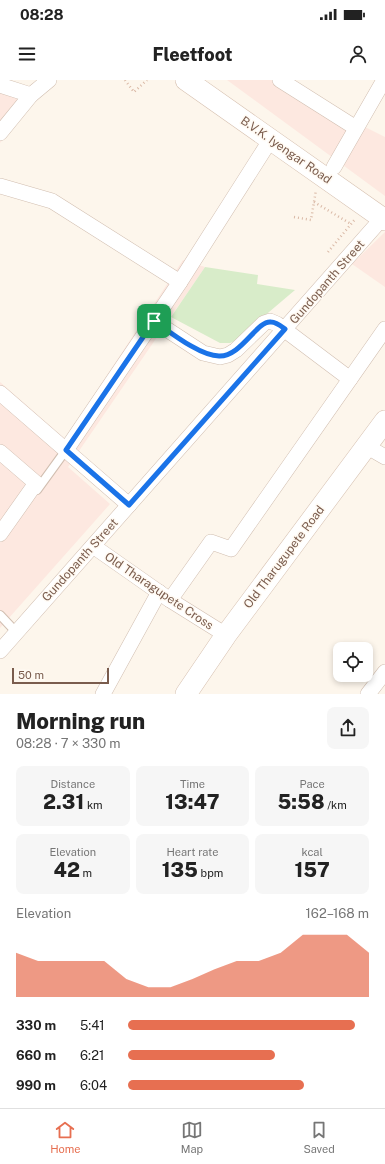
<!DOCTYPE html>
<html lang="en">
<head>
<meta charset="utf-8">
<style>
  :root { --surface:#fff; --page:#f6f6f6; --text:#222; --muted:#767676; --line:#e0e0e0; --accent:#e76f51 }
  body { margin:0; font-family:"Public Sans",sans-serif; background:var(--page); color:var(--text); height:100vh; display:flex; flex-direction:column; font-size:15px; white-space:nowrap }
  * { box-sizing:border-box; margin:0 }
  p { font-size:13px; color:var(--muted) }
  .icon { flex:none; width:22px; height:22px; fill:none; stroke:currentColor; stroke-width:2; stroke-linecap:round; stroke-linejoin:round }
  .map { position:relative; height:614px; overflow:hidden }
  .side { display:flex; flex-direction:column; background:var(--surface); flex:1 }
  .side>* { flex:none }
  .controls { position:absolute; left:333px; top:562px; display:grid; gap:8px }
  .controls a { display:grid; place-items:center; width:40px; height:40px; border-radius:8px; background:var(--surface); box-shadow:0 2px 6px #0003; font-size:20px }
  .scale { position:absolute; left:12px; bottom:10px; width:97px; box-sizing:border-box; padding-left:4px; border:2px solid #7a5c4d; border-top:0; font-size:11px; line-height:14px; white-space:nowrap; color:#7a5c4d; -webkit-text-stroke:3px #fffaf3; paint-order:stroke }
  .pin { position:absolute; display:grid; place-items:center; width:34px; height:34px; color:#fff; margin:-17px; border-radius:8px; box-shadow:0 2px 6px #0006 }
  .round { display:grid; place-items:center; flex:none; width:42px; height:42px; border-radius:8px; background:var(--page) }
  .headline { display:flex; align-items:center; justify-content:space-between; height:68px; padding:0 16px }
  h1 { font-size:22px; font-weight:800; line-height:30px }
  .stats { display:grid; grid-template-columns:repeat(3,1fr); gap:6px; height:68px; padding:4px 16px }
  .stats div { display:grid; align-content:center; border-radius:8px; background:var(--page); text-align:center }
  .stats b { font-size:20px; font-weight:800 }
  .stats small { font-size:11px; font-weight:400 }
  .stats p { font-size:11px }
  .chart { height:112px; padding:8px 16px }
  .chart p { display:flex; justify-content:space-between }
  .chart svg { width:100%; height:72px; margin-top:4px; fill:var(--accent); opacity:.7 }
  ul { padding:0 16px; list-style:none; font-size:13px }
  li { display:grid; grid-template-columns:64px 48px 1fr; align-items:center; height:30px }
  li i { height:10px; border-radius:5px; background:var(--accent) }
  .status { display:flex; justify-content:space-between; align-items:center; height:28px; padding:0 20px; background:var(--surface); direction:ltr }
  .status svg { height:11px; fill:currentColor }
  header { display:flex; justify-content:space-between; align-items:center; height:52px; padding:0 16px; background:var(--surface); font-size:18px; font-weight:800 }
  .tabs { display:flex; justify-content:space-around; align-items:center; height:56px; border-top:1px solid var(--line); background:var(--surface); font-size:11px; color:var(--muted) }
  .tabs a { display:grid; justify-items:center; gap:2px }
  .tabs .active { color:var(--accent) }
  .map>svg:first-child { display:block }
  .commercial { fill:#fde8e0 }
  .green { fill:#d8ecc9 }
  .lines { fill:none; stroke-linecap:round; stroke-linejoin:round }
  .lane-casing { stroke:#d1beb0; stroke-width:10 }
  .street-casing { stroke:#d1beb0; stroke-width:16 }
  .secondary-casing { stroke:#d6c0b0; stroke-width:22 }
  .path { stroke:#d9b8a5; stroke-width:2.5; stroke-dasharray:1 3; stroke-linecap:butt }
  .lane { stroke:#fff; stroke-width:8 }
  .street { stroke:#fff; stroke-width:15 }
  .secondary { stroke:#fff; stroke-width:21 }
  .route-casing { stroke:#fff; stroke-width:8 }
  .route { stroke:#1a73e8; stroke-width:5 }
  .labels { text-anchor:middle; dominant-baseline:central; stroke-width:3; stroke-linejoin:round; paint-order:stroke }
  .street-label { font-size:12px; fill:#7a5c4d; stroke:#fffaf3 }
</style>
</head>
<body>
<div class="status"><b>08:28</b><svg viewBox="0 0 49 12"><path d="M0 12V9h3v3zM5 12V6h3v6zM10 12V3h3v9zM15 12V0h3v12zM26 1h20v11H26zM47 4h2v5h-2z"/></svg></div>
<header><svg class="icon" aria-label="menu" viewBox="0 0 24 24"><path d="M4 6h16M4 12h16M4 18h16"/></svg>Fleetfoot<svg class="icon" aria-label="person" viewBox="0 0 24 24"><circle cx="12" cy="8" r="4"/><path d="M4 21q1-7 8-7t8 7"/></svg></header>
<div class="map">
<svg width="385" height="614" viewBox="0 0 385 614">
  <rect width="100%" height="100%" fill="#fdf6ec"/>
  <!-- commercial -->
  <g class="commercial">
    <path d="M227,0H286L339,34L385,57V116Z"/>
    <path d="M0,11L33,22L0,63Z"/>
    <path d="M385,152V207L352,184Z"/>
    <path d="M183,180L205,187L68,387L110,424L0,548V302L65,359Z"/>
  </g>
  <!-- green -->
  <path class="green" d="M205,187L258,195L257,204L295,210L235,261L230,263H220L171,237Z"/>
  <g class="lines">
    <!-- lane casing -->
    <g class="lane-casing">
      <g id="lane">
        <path d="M37,410L66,370"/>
        <path d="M0,535L16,552"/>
      </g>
    </g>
    <!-- street casing -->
    <g class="street-casing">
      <g id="street">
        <path d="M280,0L356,48"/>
        <path d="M0,5L31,15L0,53"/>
        <path d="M31,15L49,0"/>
        <path d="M334,87L384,0"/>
        <path d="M0,106L52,121L180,202L271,59"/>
        <path d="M154,241L203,273L220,277L228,275L236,270L264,243L270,241L277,244L350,299"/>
        <path d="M0,313L129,425"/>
        <path d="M366,366L385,377"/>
        <path d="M66,370L180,202"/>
        <path d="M0,372L36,403L0,454"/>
        <path d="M93,466L170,520L226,555"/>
        <path d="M170,520L211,462L231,469L385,249"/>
        <path d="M0,571L385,135"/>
        <path d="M103,614L159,512"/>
        <path d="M368,614L385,592"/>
      </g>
    </g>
    <!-- secondary casing -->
    <g class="secondary-casing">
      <g id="secondary">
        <path d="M186,0L385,140"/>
        <path d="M186,614L226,555L385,341"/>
      </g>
    </g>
    <!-- path -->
    <g class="path">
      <path d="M125,0L134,12L147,0"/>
      <path d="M314,122L351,144"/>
      <path d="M294,137L311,140L316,110"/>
      <path d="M328,172L356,138"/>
    </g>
    <!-- lane -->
    <use href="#lane" class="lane"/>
    <!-- street -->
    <use href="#street" class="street"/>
    <!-- secondary -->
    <use href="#secondary" class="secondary"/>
  </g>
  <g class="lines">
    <!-- route casing -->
    <g class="route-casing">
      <path id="route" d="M154,241C170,252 200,276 219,276C241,277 257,240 271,242C276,242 281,246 285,249L129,425L66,370Z"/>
    </g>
    <!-- route -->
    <use href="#route" class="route"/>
  </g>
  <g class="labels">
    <!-- street labels -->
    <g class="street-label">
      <text transform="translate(286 70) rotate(35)">B.V.K. Iyengar Road</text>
      <text transform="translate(327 202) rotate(-49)">Gundopanth Street</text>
      <text transform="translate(284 477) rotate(-53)">Old Tharugupete Road</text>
      <text transform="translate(80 480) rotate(-48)">Gundopanth Street</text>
      <text transform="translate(159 511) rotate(34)">Old Tharagupete Cross</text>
    </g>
  </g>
</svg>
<div class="controls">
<a><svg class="icon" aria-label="locate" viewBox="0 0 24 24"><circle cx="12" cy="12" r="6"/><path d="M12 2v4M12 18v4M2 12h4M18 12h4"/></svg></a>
</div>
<div class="scale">50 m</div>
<div class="pin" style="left:154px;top:241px;background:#1e9e55"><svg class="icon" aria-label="arrive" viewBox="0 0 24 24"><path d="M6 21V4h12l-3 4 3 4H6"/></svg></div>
</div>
<section class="side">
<div class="headline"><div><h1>Morning run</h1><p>08:28 · 7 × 330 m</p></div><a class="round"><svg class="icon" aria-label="share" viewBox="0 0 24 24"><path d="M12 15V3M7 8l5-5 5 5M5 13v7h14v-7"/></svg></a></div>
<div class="stats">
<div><p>Distance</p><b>2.31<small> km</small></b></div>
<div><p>Time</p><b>13:47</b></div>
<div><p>Pace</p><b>5:58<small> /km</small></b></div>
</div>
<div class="stats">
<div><p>Elevation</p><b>42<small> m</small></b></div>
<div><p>Heart rate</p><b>135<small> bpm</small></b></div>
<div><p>kcal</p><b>157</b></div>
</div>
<div class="chart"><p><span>Elevation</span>162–168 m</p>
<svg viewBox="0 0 160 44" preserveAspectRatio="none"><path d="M0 44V17L10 22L20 22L30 22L40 22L50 33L60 38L70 38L80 33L90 27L100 22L110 22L120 17L130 6L140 6L150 6L160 17V44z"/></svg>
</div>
<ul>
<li><b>330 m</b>5:41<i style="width:94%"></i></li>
<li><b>660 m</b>6:21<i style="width:61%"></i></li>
<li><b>990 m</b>6:04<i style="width:73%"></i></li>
</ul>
</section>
<nav class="tabs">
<a class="active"><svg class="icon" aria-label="home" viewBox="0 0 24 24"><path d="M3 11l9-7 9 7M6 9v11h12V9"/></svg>Home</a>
<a><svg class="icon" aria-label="map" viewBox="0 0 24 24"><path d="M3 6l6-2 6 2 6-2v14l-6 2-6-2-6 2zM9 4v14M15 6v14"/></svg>Map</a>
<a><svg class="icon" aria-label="saved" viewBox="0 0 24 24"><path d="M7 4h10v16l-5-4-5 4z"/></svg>Saved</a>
</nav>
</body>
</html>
